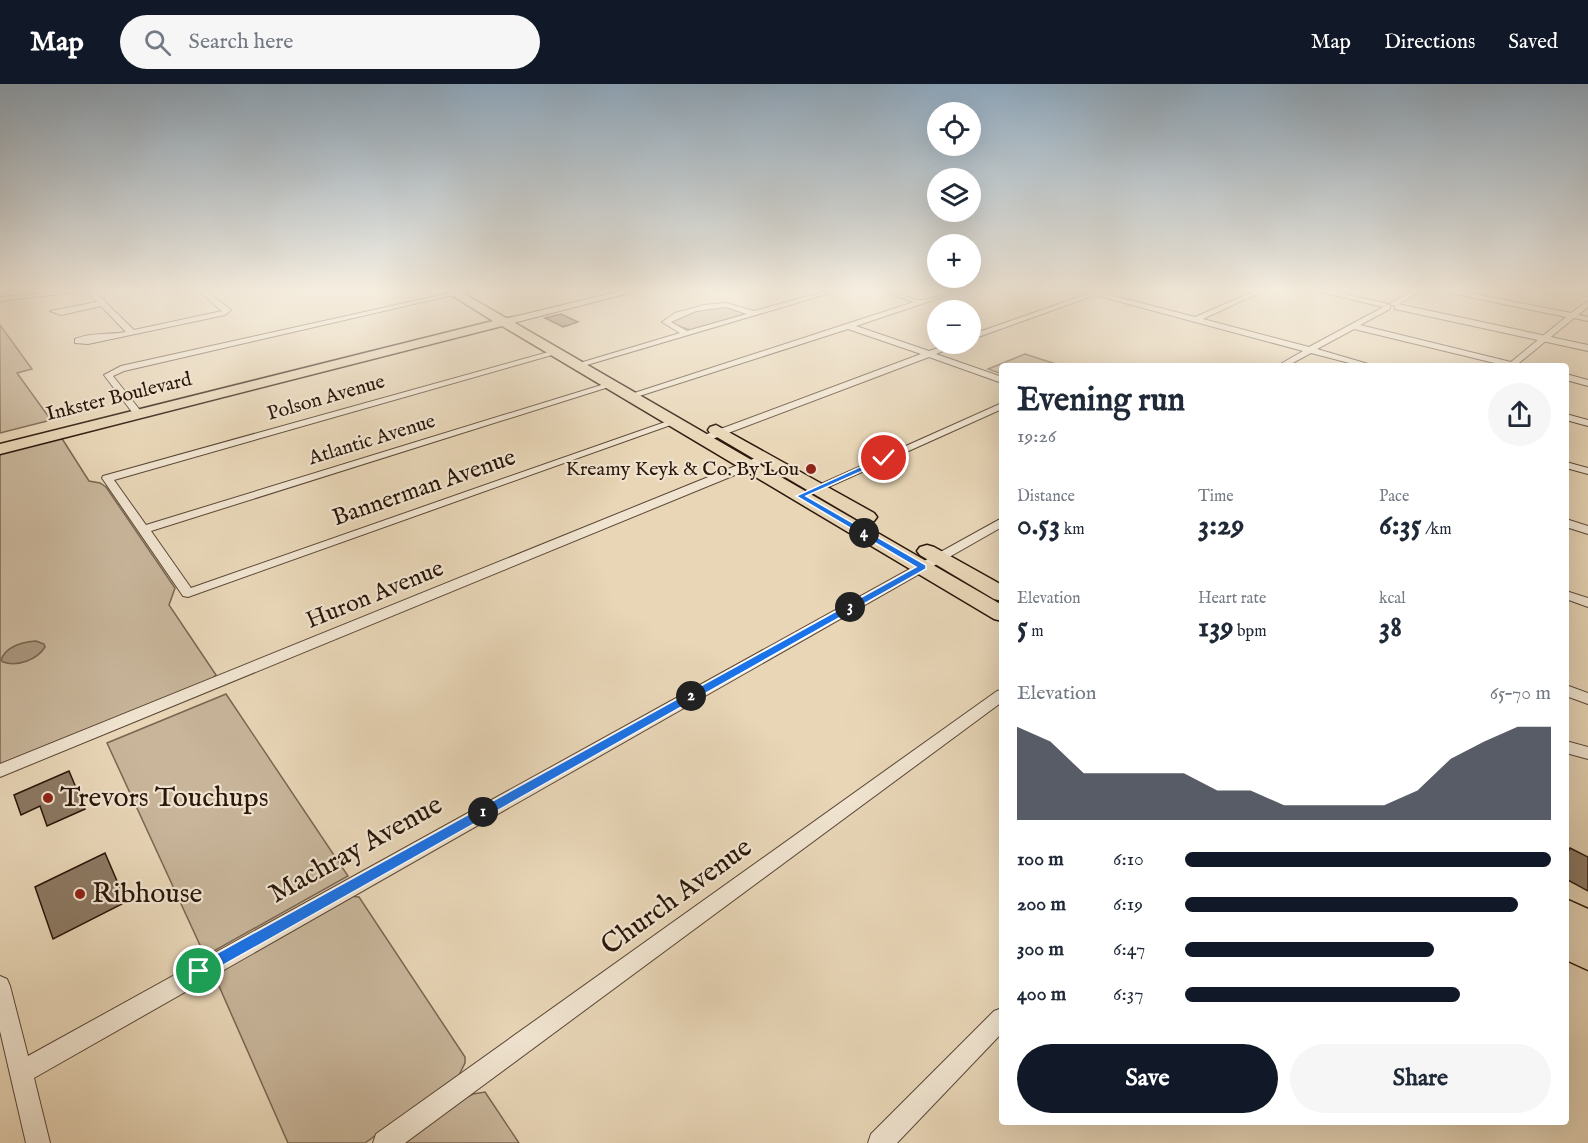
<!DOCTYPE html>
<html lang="en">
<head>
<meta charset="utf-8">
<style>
  :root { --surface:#fff; --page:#f6f6f7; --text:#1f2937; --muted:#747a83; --accent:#111827 }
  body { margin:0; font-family:"IM FELL English",serif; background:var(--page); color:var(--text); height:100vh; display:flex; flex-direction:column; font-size:22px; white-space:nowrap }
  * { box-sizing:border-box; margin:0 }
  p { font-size:20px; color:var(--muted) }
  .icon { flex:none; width:33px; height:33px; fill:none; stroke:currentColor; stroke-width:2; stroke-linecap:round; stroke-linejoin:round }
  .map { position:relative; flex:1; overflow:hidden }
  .drawer { position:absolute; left:999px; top:279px; width:570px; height:762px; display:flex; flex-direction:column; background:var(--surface); border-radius:6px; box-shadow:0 6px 24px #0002 }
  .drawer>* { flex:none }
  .buttons { position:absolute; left:927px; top:18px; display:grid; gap:12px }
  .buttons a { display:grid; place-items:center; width:54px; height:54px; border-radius:50%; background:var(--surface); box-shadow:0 6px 24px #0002; font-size:30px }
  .pin { position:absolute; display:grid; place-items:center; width:51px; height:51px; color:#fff; margin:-26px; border:3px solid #fff; border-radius:50%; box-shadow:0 2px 6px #0007 }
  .km { position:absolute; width:30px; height:30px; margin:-15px; border-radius:50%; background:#222; color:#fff; font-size:16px; line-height:30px; text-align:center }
  .round { display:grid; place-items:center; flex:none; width:63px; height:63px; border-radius:32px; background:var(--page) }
  .summary { display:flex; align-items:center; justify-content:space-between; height:102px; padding:0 18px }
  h1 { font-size:33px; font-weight:700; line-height:45px }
  .figures { display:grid; grid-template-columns:repeat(3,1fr); gap:9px; height:102px; padding:6px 18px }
  .figures div { display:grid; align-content:center }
  .figures b { font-size:30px; font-weight:700 }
  .figures small { font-size:16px; font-weight:400 }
  .figures p { font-size:16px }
  .chart { height:168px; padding:12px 18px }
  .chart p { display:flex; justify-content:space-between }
  .chart svg { width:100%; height:108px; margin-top:6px; fill:var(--accent); opacity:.7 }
  .primary-button { display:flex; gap:12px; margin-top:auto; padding:12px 18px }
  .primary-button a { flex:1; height:69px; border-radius:36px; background:var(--accent); color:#fff; font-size:24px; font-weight:700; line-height:69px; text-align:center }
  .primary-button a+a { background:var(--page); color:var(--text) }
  ul { padding:0 18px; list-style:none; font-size:20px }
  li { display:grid; grid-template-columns:96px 72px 1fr; align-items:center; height:45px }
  li i { height:15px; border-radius:8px; background:var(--accent) }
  header { display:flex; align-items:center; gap:36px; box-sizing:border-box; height:84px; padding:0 30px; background:var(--accent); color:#fff }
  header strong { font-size:28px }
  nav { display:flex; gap:33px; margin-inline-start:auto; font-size:21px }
  .search { width:420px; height:54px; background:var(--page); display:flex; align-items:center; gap:15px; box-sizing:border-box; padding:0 21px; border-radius:33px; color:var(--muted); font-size:22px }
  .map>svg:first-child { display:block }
  .green { fill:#c8b59a; stroke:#7a6652; stroke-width:1.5 }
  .water { fill:#a8957c; stroke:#76624e; stroke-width:1.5 }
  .building { fill:#8d7a64; stroke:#2b160a; stroke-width:1.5 }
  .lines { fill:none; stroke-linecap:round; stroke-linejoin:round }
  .minor-casing { stroke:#5a4635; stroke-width:2 }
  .tertiary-casing { stroke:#5a4635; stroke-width:2 }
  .secondary-casing { stroke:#2b160a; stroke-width:2 }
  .primary-casing { stroke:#2b160a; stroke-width:3 }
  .minor { fill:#f0e4d0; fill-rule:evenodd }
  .tertiary { fill:#f0e4d0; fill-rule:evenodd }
  .secondary { fill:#f0e4d0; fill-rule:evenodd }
  .primary { fill:#e8d6b7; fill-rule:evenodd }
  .route { fill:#1a73e8; stroke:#fff; stroke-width:1.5 }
  .poi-dot { fill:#8f2418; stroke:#f0e4d0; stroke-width:2 }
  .labels { text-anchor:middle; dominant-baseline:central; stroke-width:4.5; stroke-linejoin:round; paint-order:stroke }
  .far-street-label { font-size:20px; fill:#2b160a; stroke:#f0e4d0 }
  .far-poi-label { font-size:20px; fill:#2b160a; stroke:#f0e4d0; text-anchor:end }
  .street-label { font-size:24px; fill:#2b160a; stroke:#f0e4d0 }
  .near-poi-label { font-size:28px; fill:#2b160a; stroke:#f0e4d0; text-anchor:start }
  .near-street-label { font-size:28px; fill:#2b160a; stroke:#f0e4d0 }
</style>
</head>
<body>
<header>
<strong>Map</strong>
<div class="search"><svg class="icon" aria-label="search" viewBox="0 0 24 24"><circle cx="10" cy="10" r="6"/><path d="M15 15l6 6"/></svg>Search here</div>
<nav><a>Map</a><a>Directions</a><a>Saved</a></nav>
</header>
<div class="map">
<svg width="1588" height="1059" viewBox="0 0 1588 1059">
  <rect width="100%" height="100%" fill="#e8d6b7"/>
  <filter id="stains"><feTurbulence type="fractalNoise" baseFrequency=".00333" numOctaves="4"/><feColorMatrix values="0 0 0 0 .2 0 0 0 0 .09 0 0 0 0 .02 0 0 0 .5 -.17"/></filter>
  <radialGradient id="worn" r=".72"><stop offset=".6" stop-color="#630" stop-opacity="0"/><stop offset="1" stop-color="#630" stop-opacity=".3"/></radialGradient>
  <!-- green -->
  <g class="green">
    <path d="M714,223H729L745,230L690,246L670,239L676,233Z"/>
    <path d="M0,241L32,285L17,289L51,336L0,349Z"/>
    <path d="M1025,270L1062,282H1002V290L988,285Z"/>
    <path d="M61,353L89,397L100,399L106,403L175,504L169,521L216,591L212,595L0,680V368Z"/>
    <path d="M226,610L348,792L205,872L107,659Z"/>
    <path d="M349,812L359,813L465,973V979L459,991L365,1059H288L215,893L216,889Z"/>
    <path d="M485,1008L519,1059H405L467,1013L473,1010Z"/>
  </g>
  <!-- water -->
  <path class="water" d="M36,557L44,560L45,563C37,576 17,583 3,578L1,576C6,562 23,558 36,557Z"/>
  <!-- building -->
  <g class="building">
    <path d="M561,230L578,238L563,243L545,234Z"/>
    <path d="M69,687L85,725L47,742L40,722L21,731L14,711Z"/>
    <path d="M1570,764L1588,773V807L1566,795V772Z"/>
    <path d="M105,769L126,818L53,855L35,803Z"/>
  </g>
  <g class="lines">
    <!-- minor casing -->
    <g class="minor-casing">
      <g id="minor">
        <path d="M64,207H85L0,217V213Z"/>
        <path d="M86,207H94L134,246L222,227L199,207H206L231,226L225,231L88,260L75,259V255C91,248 109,251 126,248L101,222L61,231L50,227L97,218Z"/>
        <path d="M459,207H470L124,287L113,292L143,330L138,333L135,332L104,291L121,282Z"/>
        <path d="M827,207H837L580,283L573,281L680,249L662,238L675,229L704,221L726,219L754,227ZM726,223L747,230L687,247L671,238L696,227Z"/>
        <path d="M880,207C895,205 909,217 923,216C936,215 947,207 960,207L856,242L929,267L950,260H960L936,270L1002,293V299L929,273L707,357H699V353L921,270L848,245L633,314L625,312L914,218Z"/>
        <path d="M1096,207H1104L1102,209L1195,233L1255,207H1263L1203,235L1309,263L1387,221H1390V225L1360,241L1511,278L1566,233L1450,209L1447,207H1458L1571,229L1588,217V223L1578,231L1588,233V237L1574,234L1519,279L1523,282H1507L1354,245L1317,265L1375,282H1361L1311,269L1287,282H1277L1303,267L1095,211L970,256V251Z"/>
        <path d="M1413,207H1421L1396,222L1389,220Z"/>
        <path d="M1567,207L1588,208V212L1569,208Z"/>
        <path d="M552,267L559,269L114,396L146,441L608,299L615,301L151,447L191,504L671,336L679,338L188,513L183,512L102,394L103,392Z"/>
        <path d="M1566,290L1588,296V302L1566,296Z"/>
        <path d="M1002,319V325L804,414H796L794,412Z"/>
        <path d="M1566,330L1588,336V342L1566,336Z"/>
        <path d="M765,370L770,373L769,375L752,384L0,693V680Z"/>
        <path d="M1566,378L1588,384V390L1566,384Z"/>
        <path d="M1002,434V443L34,994L50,1059H26L0,947V892L7,895L10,902L28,972Z"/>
        <path d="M1566,435L1588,442V450L1566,443Z"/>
        <path d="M1566,507L1588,514V523L1566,515Z"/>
        <path d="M1566,601L1588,609V620L1566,612Z"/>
        <path d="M1002,606V618L405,1059H373L376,1050L997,607Z"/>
        <path d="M1566,657L1588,663V675L1566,669Z"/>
        <path d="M1002,924V949L897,1059H868L871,1050L994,927Z"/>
      </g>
    </g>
    <!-- tertiary casing -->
    <g class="tertiary-casing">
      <g id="tertiary">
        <path d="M1316,207H1332L1388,220L1383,223Z"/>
        <path d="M1398,220L1588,261V267L1395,225V221Z"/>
      </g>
    </g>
    <!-- secondary casing -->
    <g class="secondary-casing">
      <path id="secondary" d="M621,207H637L517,238L511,235L513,233Z"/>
    </g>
    <!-- primary casing -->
    <g class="primary-casing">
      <g id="primary">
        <path d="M445,207H459L506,234L516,233L518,236L515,239L1002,521V537L994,535L502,242L0,370V360L493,237Z"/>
        <path d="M716,341L874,429L877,433L874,437H860L710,349L708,346L710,343Z"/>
        <path d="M927,461L934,463L1002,501V517L994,515L920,471L917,467L920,463Z"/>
        <path d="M1566,815L1588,825V886L1566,876Z"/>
      </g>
    </g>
    <!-- minor -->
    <use href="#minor" class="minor"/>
    <!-- tertiary -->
    <use href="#tertiary" class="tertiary"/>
    <!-- secondary -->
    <use href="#secondary" class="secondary"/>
    <!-- primary -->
    <use href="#primary" class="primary"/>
  </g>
  <!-- sky -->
  <linearGradient id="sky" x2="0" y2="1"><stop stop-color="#8ea8bd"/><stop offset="0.58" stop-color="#f5eddf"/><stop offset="1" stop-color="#f5eddf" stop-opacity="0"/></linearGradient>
  <rect width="1588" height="355" fill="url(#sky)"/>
  <!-- route -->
  <path class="route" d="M884,372L888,374L887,376L806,412L926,481V485L204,892L199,894L194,892L191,887L194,882L916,483L796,412Z"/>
  <!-- markers -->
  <g class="poi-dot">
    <circle cx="811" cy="385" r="6"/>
    <circle cx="48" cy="714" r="6"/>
    <circle cx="80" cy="810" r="6"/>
  </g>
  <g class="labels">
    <!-- far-street labels -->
    <g class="far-street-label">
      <text transform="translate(119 313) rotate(-14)">Inkster Boulevard</text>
      <text transform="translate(326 314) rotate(-16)">Polson Avenue</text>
      <text transform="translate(372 356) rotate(-17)">Atlantic Avenue</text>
    </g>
    <!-- far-poi labels -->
    <g class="far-poi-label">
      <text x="799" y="385">Kreamy Keyk &amp; Co. By Lou</text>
    </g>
    <!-- street labels -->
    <g class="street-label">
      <text transform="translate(424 404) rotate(-19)">Bannerman Avenue</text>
      <text transform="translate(375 511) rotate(-22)">Huron Avenue</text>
    </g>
    <!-- near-poi labels -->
    <g class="near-poi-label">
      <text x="60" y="714">Trevors Touchups</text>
      <text x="92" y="810">Ribhouse</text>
    </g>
    <!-- near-street labels -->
    <g class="near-street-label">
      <text transform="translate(356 766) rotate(-29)">Machray Avenue</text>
      <text transform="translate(677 813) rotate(-36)">Church Avenue</text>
    </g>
  </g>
  <rect width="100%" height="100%" filter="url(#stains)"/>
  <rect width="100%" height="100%" fill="url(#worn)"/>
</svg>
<div class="buttons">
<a><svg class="icon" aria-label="locate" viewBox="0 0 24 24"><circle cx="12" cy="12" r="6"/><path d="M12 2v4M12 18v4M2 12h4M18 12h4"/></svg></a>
<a><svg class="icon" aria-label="layers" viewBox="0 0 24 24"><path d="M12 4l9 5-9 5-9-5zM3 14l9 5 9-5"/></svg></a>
<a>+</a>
<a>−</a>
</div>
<div class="pin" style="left:199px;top:887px;background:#1e9e55"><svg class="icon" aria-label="arrive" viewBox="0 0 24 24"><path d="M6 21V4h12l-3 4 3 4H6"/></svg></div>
<div class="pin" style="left:884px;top:374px;background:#d93025"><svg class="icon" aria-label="check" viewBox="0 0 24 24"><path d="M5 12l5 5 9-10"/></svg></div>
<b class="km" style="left:483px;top:728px">1</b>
<b class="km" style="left:691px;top:612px">2</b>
<b class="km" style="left:850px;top:523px">3</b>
<b class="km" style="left:864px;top:449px">4</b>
<section class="drawer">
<div class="summary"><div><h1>Evening run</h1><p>19:26</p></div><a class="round"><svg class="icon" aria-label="share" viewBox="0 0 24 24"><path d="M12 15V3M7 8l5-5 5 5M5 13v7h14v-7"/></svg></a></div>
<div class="figures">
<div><p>Distance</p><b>0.53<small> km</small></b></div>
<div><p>Time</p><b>3:29</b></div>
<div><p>Pace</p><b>6:35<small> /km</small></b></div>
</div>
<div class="figures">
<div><p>Elevation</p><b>5<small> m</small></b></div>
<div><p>Heart rate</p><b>139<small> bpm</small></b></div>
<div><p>kcal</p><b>38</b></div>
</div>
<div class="chart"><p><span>Elevation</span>65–70 m</p>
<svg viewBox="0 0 160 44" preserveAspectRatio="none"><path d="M0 44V6L10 12L20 25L30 25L40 25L50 25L60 32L70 32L80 38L90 38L100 38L110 38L120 32L130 19L140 12L150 6L160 6V44z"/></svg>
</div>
<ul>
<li><b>100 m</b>6:10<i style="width:100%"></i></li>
<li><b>200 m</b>6:19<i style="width:91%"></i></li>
<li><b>300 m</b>6:47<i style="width:68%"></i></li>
<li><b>400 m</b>6:37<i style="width:75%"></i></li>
</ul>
<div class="primary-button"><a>Save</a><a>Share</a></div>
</section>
</div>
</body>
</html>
